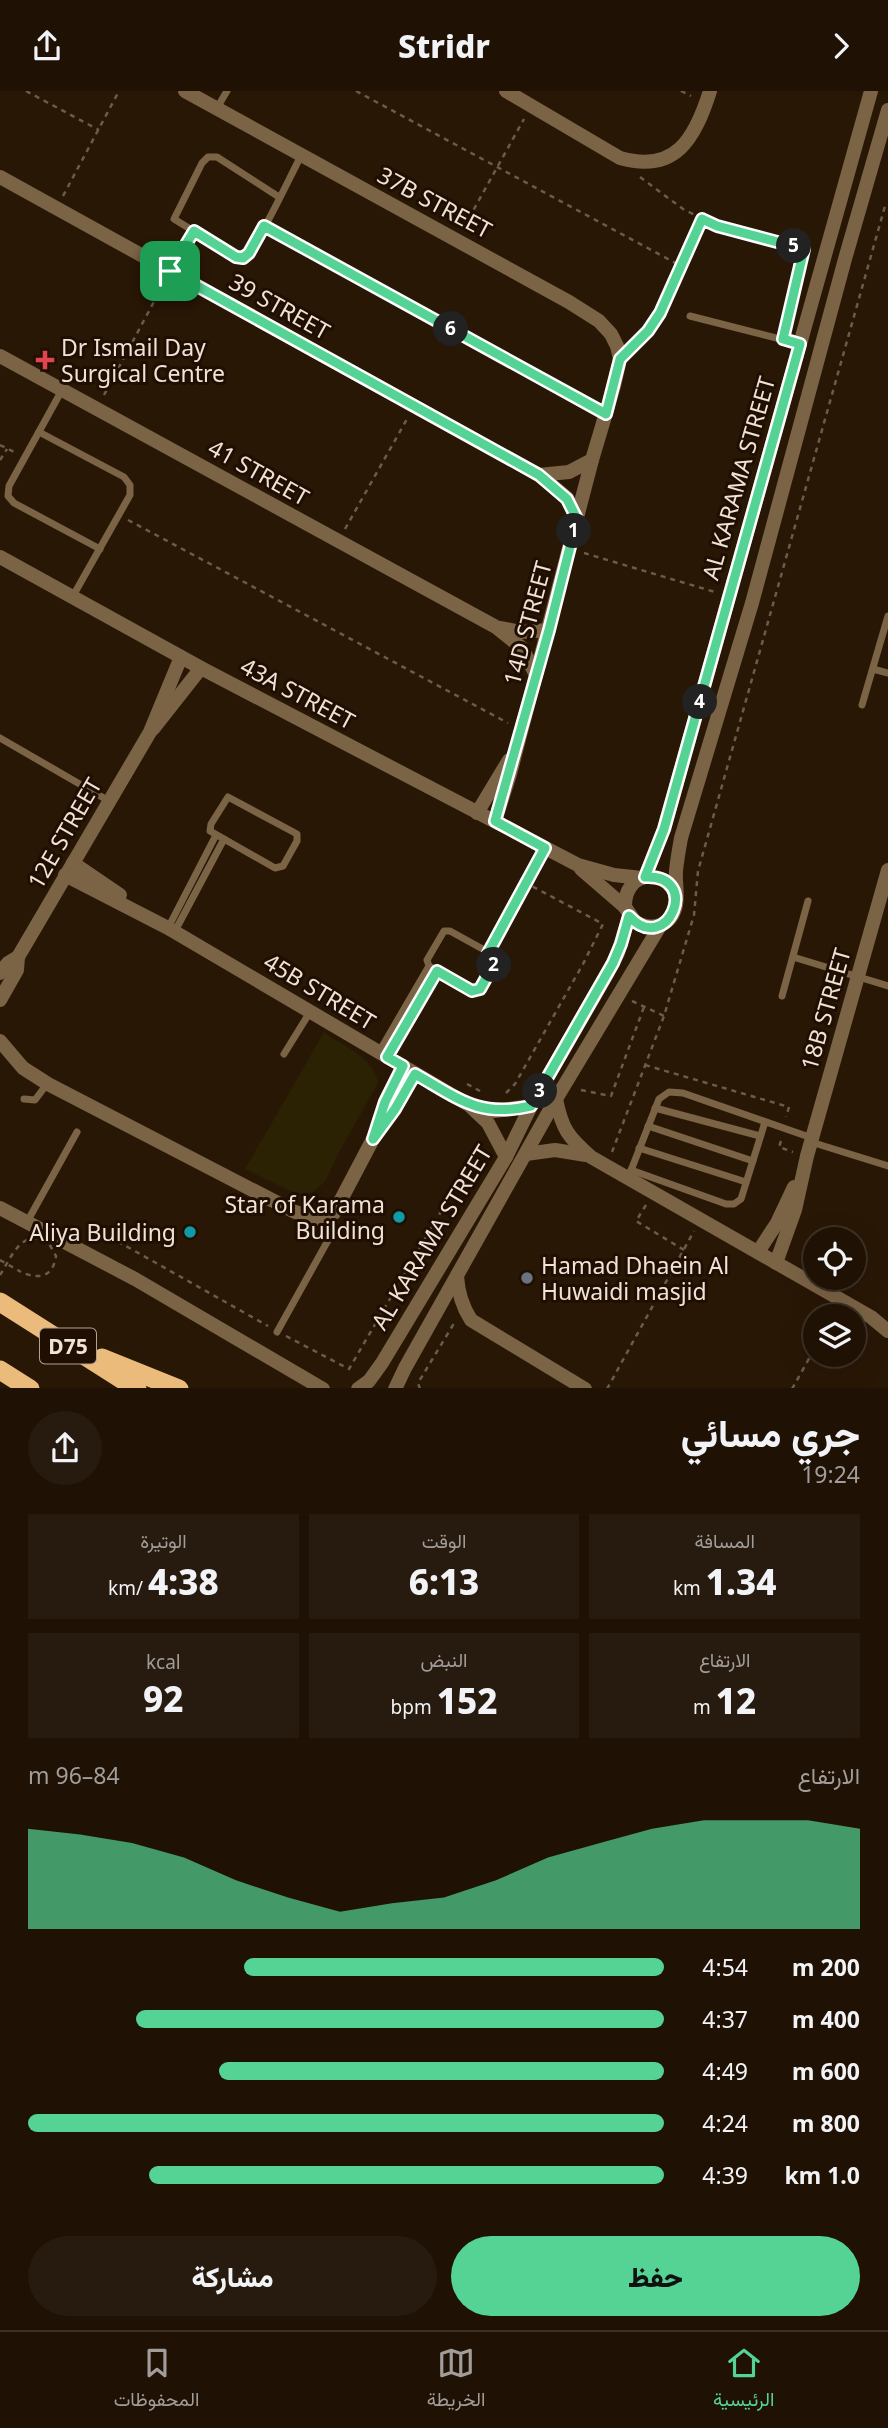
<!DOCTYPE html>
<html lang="ar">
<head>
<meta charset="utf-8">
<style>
  :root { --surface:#1f1104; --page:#271a0e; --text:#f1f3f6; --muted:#a19d9a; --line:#3c3126; --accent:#54d395 }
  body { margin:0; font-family:"Noto Sans",Vazirmatn,sans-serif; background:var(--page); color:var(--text); direction:rtl; height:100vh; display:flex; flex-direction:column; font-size:26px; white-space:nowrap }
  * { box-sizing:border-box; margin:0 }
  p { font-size:23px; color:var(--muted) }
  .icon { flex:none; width:38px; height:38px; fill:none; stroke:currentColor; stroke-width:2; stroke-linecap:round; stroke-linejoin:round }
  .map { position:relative; height:1297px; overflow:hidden; direction:ltr }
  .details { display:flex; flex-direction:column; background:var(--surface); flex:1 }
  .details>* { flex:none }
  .tools { position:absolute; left:803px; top:1136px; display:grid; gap:14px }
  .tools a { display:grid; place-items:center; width:63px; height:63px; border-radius:50%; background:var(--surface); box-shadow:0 7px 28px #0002,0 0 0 2px var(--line); font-size:35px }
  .pin { position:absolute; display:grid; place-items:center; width:60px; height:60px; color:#fff; margin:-30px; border-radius:14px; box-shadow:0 4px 10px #0006 }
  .km { position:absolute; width:35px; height:35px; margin:-18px; border-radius:50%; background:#222; color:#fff; font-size:19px; line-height:35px; text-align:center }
  .round { display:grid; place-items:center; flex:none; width:74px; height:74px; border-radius:37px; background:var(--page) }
  .head { display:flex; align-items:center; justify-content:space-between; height:119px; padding:0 28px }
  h1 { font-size:38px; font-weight:800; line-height:52px }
  .figures { display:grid; grid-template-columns:repeat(3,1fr); gap:10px; height:119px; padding:7px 28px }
  .figures div { display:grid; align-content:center; border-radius:0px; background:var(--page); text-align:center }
  .figures b { font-size:35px; font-weight:800 }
  .figures small { font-size:19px; font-weight:400 }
  .figures p { font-size:19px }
  .chart { height:196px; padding:14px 28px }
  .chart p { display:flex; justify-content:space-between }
  .chart svg { width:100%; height:126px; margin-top:7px; fill:var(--accent); opacity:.7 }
  .action { display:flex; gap:14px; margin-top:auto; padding:14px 28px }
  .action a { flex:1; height:80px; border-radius:42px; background:var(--accent); color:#111; font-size:28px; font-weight:800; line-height:80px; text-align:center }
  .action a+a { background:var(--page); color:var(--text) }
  ul { padding:0 28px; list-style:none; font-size:23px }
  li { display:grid; grid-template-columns:112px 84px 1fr; align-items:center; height:52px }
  li i { height:18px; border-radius:9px; background:var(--accent) }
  header { display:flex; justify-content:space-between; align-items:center; height:91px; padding:0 28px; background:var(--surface); font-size:32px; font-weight:800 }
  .tabs { display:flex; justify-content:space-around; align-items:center; height:98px; border-top:2px solid var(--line); background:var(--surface); font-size:19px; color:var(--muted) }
  .tabs a { display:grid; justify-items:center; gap:4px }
  .tabs .current { color:var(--accent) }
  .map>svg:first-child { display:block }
  .sand { fill:#2a2202 }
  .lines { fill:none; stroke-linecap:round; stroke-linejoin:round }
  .path { stroke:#6b5b4c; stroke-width:2.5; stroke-dasharray:5 5; stroke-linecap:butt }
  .service { stroke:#7b6345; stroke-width:7 }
  .minor { stroke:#7b6345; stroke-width:14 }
  .trunk { stroke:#ebbb7b; stroke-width:19 }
  .path-bridge { stroke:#6b5b4c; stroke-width:2.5; stroke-dasharray:5 5; stroke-linecap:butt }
  .route-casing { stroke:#fff; stroke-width:14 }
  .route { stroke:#54d395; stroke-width:9 }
  .health-dot { fill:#e0444e; stroke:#1f0e01; stroke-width:2.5 }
  .culture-dot { fill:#0f9aa8; stroke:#1f0e01; stroke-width:2.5 }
  .worship-dot { fill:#6b7280; stroke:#1f0e01; stroke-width:2.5 }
  .labels { text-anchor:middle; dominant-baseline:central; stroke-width:6; stroke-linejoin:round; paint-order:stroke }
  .shield { fill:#1f0e01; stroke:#b1a297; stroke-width:2 }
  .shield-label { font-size:21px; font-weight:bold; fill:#efe2d7 }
  .street-label { font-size:23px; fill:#efe2d7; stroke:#1f0e01 }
  .poi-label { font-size:23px; fill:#efe2d7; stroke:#1f0e01; text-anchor:start }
</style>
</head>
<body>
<header><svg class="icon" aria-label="forward" viewBox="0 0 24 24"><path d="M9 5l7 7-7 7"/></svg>Stridr<svg class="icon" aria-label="share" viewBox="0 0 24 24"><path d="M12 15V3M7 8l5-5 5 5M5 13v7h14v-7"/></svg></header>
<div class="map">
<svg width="888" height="1298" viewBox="0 0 888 1298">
  <rect width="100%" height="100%" fill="#291706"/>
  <!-- sand -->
  <path class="sand" d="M324,941C344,956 374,966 378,992L336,1067L325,1091L313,1101L296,1103L245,1078Z"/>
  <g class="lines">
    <!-- path -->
    <g class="path">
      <path d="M26,0L99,39"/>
      <path d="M356,0L681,175"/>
      <path d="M681,0L691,5"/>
      <path d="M640,86L683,118L717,135L811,159"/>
      <path d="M63,105L119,0"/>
      <path d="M464,136L524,28"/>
      <path d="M276,141L592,315"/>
      <path d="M786,236L804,158"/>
      <path d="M633,257C666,225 683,170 702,128"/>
      <path d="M104,304L164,192"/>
      <path d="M0,354L16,362"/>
      <path d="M0,369L7,358"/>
      <path d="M128,429L508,632"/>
      <path d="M345,438L407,328"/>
      <path d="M584,462L715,501"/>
      <path d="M493,852L538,769"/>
      <path d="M632,910L664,925"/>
      <path d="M645,974L789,1016L786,1026"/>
      <path d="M467,993L480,1000"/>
      <path d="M581,999L611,1005L644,916"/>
      <path d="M506,1002L515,993L583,873L603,833L526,792"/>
      <path d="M781,1050L779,1056L793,1061"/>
      <path d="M612,1061L664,925L694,824L698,780L885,115L888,114"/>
      <path d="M646,1114L636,1130L684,1159"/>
      <path d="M95,1150L101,1141L268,1235"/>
      <path d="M0,1169L21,1181"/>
      <path d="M286,1245L349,1278L481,1052"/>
      <path d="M420,1298L418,1292L453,1234L457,1236"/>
      <path d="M607,1298L694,1140"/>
      <path d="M792,1298L816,1255"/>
    </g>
    <!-- service -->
    <g class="service">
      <path d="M217,17L227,0"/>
      <path d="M279,106L217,66H208L202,72L174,128L236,166L243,167C258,156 290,85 301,65"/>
      <path d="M170,180L194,140"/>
      <path d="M690,225L800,253"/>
      <path d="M62,299L9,395L8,405L14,412L100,458"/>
      <path d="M39,341L124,386L130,394V404L73,505"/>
      <path d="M873,578L888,582"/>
      <path d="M862,614L888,525"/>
      <path d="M0,647L109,710"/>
      <path d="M228,706L297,743V750L283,775L275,777L210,740L211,733Z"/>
      <path d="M168,837L216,744"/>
      <path d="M175,840L224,748"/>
      <path d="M793,866L888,895"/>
      <path d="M782,905L808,810"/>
      <path d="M379,961L429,875L427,869L444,840H450L488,861L495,868L482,896L475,900L429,875"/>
      <path d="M284,963L310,921"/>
      <path d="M387,965L437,880"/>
      <path d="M24,1008L35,1009L47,993"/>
      <path d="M655,1017L760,1045"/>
      <path d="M648,1035L753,1070"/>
      <path d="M811,1051L888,1075"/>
      <path d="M639,1057L746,1091"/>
      <path d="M631,1079L726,1113H734L741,1108L765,1031"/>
      <path d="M628,1087L659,1008L669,1001L683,1002L812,1047"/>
      <path d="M27,1131L77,1041"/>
      <path d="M277,1241L331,1144L334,1123"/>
    </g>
    <!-- minor -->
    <g class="minor">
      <path d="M185,0L569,211L599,230L611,243L617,255L620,268L614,295L592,369L510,683L495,730"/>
      <path d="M506,0L620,67C676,83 695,47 710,0"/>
      <path d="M0,86L539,384L567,407L577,428"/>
      <path d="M0,265L496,536L522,557L536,584"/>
      <path d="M539,384L569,381L592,369"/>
      <path d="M0,466L201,577L578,774L614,784L642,787"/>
      <path d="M501,537L521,541L549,539"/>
      <path d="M153,638L201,577"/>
      <path d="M477,722L509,669"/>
      <path d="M73,772L120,804"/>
      <path d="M581,778L625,816"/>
      <path d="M65,784L168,837L469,1014L488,1032L506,1066"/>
      <path d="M645,786L664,738L871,0"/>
      <path d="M676,804C662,774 624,782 625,816L635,831C650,839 669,837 675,818C679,807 675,792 676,780C677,769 679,758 681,747L752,512L845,168L888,19"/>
      <path d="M0,882L8,872L18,866L150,641L181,566"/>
      <path d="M0,909L17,879L18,866"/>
      <path d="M0,950L23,977L48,993L295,1121L320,1128L334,1122L373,1048L415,983"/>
      <path d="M556,1008C562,1038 568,1046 591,1066L871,1226L888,1240"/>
      <path d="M474,1015L494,1020L531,1015"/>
      <path d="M377,1036L385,1011L403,975"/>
      <path d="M526,1063L555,1059L586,1064"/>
      <path d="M0,1117L135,1188L323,1298"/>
      <path d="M758,1161L777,1132L794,1096"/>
      <path d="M776,1172L795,1119L807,1065L888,779"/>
      <path d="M457,1185C458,1202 462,1215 471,1229L585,1298"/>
      <path d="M358,1298L369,1290L382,1272L506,1066L531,1015L606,885L618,862L629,825"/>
      <path d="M395,1298L405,1277L556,1008L660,835"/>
    </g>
    <!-- trunk -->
    <g class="trunk">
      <path d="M0,1211L137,1298"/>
      <path d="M102,1267L179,1298"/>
      <path d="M0,1279L30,1298"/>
    </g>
    <!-- path-bridge -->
    <path class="path-bridge" d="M0,1184C12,1165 22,1137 48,1151L56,1165C53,1186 39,1189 21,1181"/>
  </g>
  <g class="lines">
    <!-- route casing -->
    <g class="route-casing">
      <path id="route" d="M702,128L717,135L804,158L783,248L800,253L664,738L645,786C703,783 667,867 629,825L621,853L613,872L531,1015C479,1027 459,1008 415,983L395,1018L373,1048L385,1011L403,975L387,966L437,880L472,900L480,898L495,871L494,866L488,862L545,757L495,730L549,539L577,428L567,408L539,384L170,180L194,140L236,166L243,167L249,162L264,135L606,323L620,268L648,240L660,222Z"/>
    </g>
    <!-- route -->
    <use href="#route" class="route"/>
  </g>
  <!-- markers -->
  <path class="health-dot" d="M41.5 258.5h7v7h7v7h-7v7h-7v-7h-7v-7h7z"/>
  <g class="culture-dot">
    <circle cx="399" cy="1126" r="7"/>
    <circle cx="190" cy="1141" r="7"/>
  </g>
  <circle class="worship-dot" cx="527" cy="1187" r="7"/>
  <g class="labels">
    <!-- shield labels -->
    <rect class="shield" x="40" y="1237.5" width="56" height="35" rx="5"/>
    <g class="shield-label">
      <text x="68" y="1255">D75</text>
    </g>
    <!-- street labels -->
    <g class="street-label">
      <text transform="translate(435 111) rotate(28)">37B STREET</text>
      <text transform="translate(280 215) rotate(29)">39 STREET</text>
      <text transform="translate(259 381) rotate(29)">41 STREET</text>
      <text transform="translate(738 387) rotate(-74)">AL KARAMA STREET</text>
      <text transform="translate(527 532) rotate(-75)">14D STREET</text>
      <text transform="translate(298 602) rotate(28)">43A STREET</text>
      <text transform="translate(64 742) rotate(-60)">12E STREET</text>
      <text transform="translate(320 900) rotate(31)">45B STREET</text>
      <text transform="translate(825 918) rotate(-74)">18B STREET</text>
      <text transform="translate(431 1146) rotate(-59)">AL KARAMA STREET</text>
    </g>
    <!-- poi labels -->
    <g class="poi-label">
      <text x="61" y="256">Dr Ismail Day<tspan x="61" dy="26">Surgical Centre</tspan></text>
      <text x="385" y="1113" text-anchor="end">Star of Karama<tspan x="385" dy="26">Building</tspan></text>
      <text x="176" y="1141" text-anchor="end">Aliya Building</text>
      <text x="541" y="1174">Hamad Dhaein Al<tspan x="541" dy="26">Huwaidi masjid</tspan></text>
    </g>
  </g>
</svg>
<div class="tools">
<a><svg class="icon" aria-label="locate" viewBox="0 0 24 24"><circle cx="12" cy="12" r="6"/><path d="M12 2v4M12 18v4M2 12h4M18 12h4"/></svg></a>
<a><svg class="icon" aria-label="layers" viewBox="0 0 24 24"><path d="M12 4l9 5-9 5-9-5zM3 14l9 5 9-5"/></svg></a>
</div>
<div class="pin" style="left:170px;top:180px;background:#1e9e55"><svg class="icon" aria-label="arrive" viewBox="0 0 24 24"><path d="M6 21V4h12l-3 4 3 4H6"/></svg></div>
<b class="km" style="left:574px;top:440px">1</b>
<b class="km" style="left:494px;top:874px">2</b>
<b class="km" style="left:540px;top:1000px">3</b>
<b class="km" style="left:700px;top:611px">4</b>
<b class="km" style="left:794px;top:155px">5</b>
<b class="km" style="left:451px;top:238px">6</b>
</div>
<section class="details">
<div class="head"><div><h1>جري مسائي</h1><p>19:24</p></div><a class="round"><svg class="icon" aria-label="share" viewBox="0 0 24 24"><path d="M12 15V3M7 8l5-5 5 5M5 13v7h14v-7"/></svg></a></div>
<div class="figures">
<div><p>المسافة</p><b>1.34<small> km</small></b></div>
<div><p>الوقت</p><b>6:13</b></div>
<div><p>الوتيرة</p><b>4:38<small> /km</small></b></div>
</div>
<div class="figures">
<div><p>الارتفاع</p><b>12<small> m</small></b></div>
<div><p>النبض</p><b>152<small> bpm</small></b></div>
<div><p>kcal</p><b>92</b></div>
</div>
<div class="chart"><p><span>الارتفاع</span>84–96 m</p>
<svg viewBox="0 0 160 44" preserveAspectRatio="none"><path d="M0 44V9L10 11L20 14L30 19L40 27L50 33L60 38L70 35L80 33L90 27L100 19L110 14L120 9L130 6L140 6L150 6L160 9V44z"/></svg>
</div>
<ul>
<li><b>200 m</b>4:54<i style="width:66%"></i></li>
<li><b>400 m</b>4:37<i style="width:83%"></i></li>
<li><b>600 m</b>4:49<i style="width:70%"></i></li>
<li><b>800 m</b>4:24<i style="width:100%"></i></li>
<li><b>1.0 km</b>4:39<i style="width:81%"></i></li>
</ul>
<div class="action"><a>حفظ</a><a>مشاركة</a></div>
</section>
<nav class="tabs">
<a class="current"><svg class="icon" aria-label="home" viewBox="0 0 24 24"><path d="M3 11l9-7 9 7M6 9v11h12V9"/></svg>الرئيسية</a>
<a><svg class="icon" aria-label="map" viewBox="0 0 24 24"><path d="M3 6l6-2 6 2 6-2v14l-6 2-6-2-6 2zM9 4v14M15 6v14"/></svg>الخريطة</a>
<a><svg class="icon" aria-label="saved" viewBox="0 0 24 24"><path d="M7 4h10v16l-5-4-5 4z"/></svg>المحفوظات</a>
</nav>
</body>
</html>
